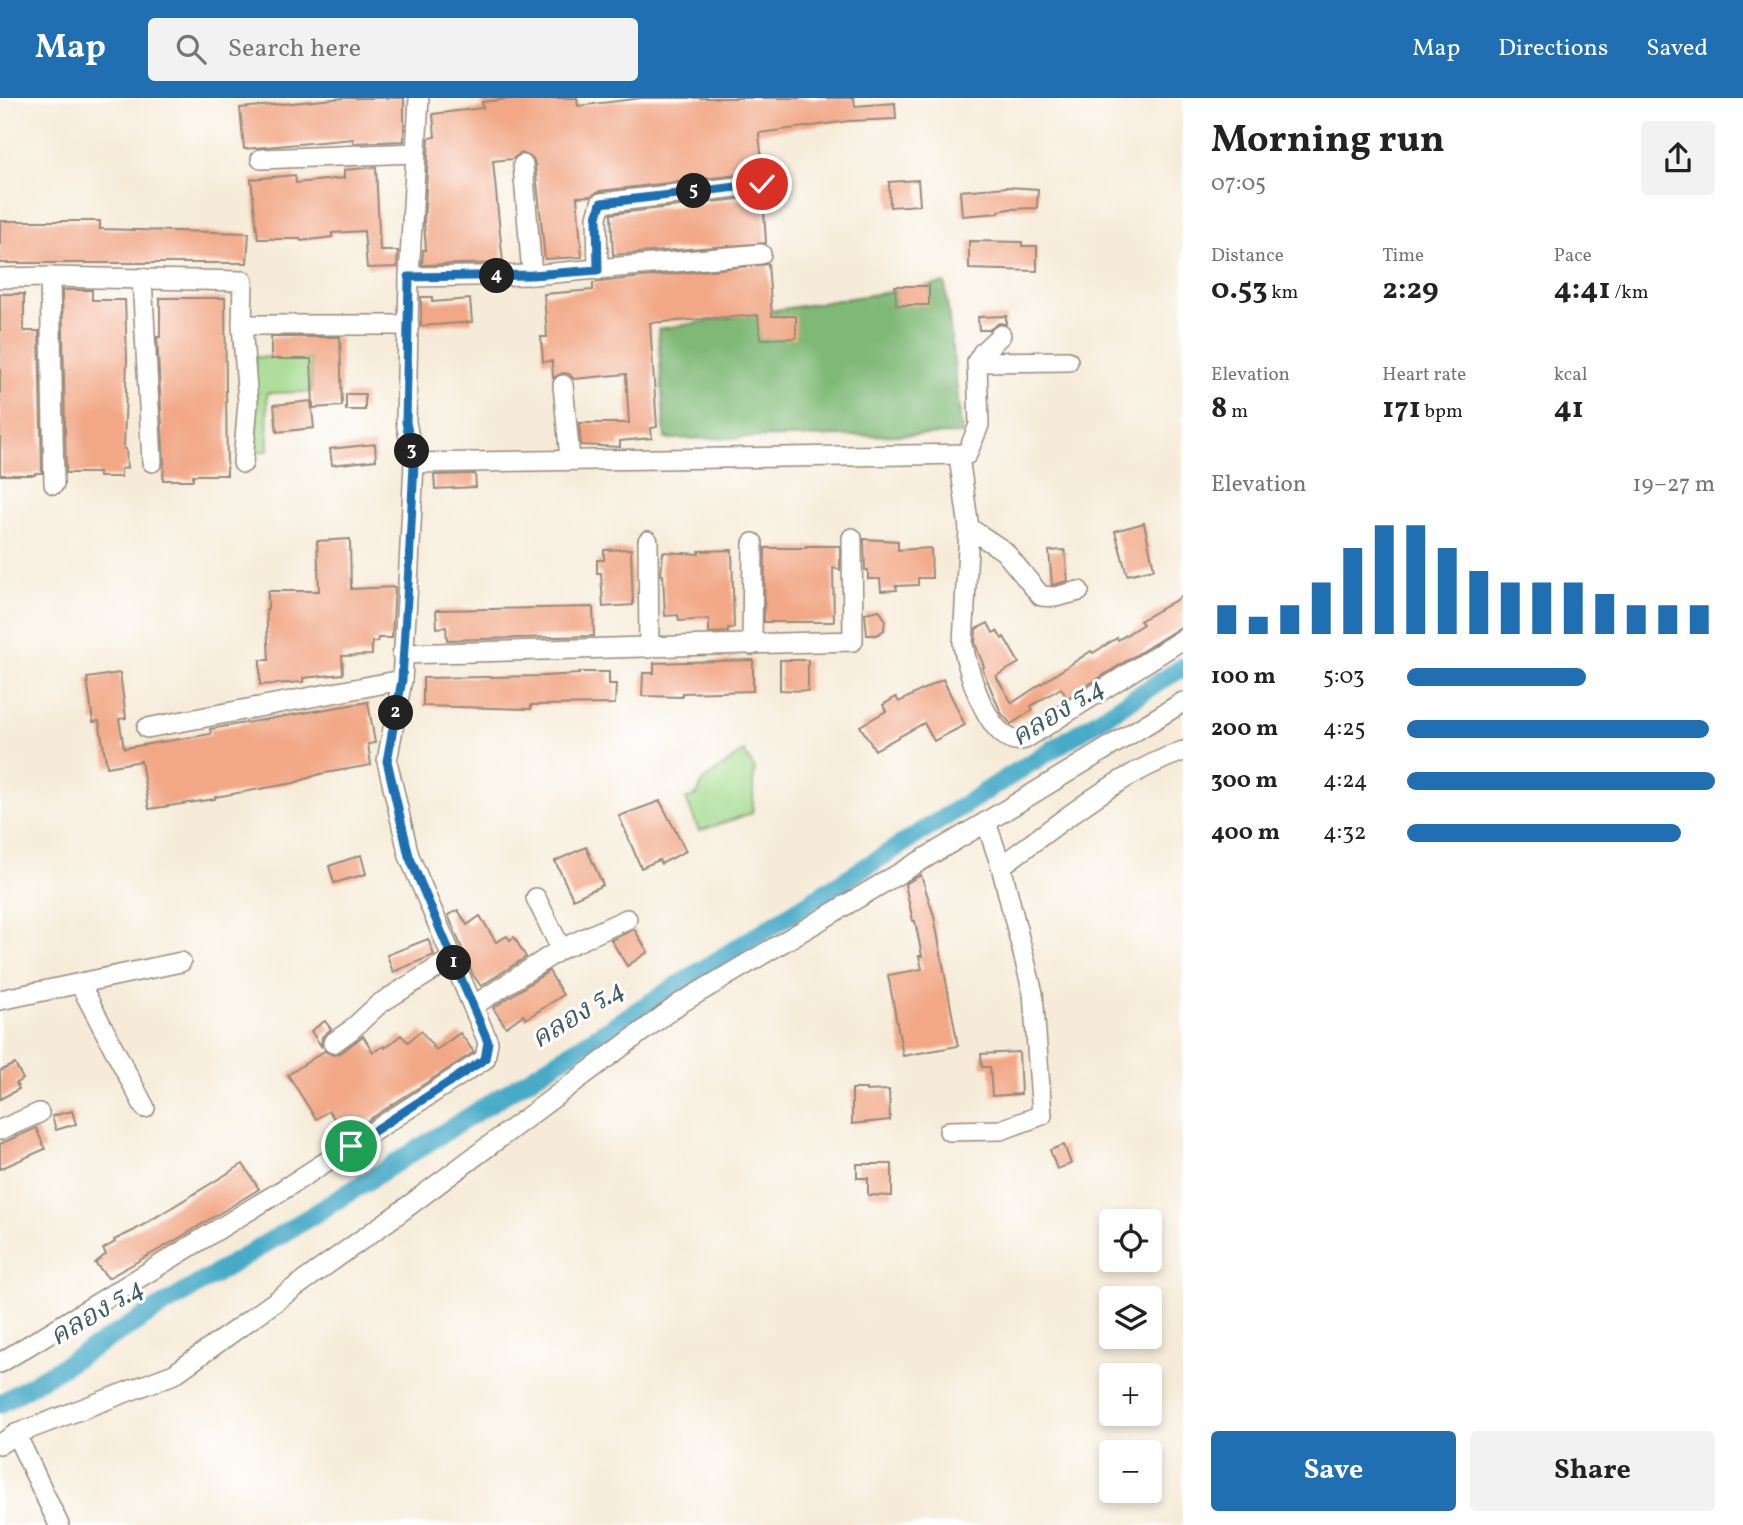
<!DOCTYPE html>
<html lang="en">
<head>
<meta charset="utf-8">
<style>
  :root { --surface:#fff; --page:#f2f2f2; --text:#222; --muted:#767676; --accent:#1f6fb2 }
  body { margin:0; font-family:Vollkorn,"Noto Serif Thai",serif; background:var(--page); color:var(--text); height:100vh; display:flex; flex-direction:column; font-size:26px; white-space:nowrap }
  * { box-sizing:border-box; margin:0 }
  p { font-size:23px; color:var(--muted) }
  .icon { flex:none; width:38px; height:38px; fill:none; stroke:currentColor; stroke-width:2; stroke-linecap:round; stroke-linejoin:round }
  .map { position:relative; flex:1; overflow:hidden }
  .drawer { display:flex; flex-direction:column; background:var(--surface); width:560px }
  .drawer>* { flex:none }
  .buttons { position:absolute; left:1099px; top:1111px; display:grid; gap:14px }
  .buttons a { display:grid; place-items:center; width:63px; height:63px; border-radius:7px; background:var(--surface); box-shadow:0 4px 10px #0003; font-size:35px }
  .pin { position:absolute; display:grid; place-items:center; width:60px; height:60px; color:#fff; margin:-30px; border:4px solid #fff; border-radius:50%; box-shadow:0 2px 7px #0007 }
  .km { position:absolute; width:35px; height:35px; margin:-18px; border-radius:50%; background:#222; color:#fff; font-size:19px; line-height:35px; text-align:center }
  .round { display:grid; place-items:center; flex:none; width:74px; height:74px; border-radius:7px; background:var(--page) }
  .overview { display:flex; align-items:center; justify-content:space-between; height:119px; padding:0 28px }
  h1 { font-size:38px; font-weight:700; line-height:52px }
  .figures { display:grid; grid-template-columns:repeat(3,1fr); gap:10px; height:119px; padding:7px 28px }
  .figures div { display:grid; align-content:center }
  .figures b { font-size:30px; font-weight:700 }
  .figures small { font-size:19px; font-weight:400 }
  .figures p { font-size:19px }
  .chart { height:196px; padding:14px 28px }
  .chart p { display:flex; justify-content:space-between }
  .chart svg { width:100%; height:126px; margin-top:7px; stroke:var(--accent); stroke-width:6 }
  .action { display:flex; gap:14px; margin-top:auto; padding:14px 28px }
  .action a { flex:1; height:80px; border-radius:7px; background:var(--accent); color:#fff; font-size:28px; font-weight:700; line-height:80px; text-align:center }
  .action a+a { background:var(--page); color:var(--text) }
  ul { padding:0 28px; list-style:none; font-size:23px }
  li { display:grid; grid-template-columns:112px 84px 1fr; align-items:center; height:52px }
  li i { height:18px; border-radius:9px; background:var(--accent) }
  header { display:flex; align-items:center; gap:42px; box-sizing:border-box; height:98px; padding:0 35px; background:var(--accent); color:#fff }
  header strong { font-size:33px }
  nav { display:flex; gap:38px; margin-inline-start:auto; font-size:24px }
  .search { width:490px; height:63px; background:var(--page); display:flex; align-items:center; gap:18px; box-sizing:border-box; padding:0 24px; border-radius:7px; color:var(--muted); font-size:26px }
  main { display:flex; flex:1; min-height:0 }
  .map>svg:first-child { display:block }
  .green { fill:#a1d98b; stroke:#6e8254; stroke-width:2 }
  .forest { fill:#80b977; stroke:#5e724a; stroke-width:2 }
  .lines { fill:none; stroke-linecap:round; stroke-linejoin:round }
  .canal { stroke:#47aac7; stroke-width:19 }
  .building { fill:#f2a887 }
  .street-casing { stroke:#988a7b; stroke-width:22 }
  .street { stroke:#fff; stroke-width:19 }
  .route-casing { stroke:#fff; stroke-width:14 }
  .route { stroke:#1f6fb2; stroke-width:9 }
  .labels { text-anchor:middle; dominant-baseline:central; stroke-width:6; stroke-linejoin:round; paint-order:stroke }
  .water-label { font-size:28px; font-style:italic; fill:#405d62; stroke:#fff }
</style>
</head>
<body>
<header>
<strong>Map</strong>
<div class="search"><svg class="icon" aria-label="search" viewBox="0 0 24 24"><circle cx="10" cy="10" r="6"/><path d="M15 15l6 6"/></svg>Search here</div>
<nav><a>Map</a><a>Directions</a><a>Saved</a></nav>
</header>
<main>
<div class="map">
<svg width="1183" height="1427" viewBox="0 0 1183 1427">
  <rect width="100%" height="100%" fill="#fff"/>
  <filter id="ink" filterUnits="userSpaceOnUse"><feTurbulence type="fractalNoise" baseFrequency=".0143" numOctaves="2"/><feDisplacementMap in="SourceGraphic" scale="14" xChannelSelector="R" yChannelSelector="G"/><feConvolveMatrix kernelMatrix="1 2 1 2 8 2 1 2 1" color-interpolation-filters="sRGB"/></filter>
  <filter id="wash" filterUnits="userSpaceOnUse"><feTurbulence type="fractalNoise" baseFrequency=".00686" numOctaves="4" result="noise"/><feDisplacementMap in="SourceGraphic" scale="28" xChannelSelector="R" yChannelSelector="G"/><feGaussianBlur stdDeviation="1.57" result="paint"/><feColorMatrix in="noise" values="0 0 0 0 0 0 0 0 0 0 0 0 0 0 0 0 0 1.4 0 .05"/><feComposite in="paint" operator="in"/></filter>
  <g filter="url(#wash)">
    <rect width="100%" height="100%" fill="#f6ebd8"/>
    <!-- green -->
    <g class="green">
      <path d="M255,259L311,261V294L267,295L268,353H256Z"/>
      <path d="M744,653L755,672C751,687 755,699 752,715L699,733L686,701L697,697L703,683Z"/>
    </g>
    <!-- forest -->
    <path class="forest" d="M945,185L962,336L665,341L658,231Z"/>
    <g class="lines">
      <!-- canal -->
      <path class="canal" d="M0,1306L318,1114L1183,569"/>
    </g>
    <g id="blocks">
      <!-- building -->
      <g class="building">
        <path d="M344,0H404V43L353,45V41L244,51L240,10Z"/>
        <path d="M518,0H577L578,8L642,0H854L855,8L895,5L896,21L849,23L759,35L763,74L600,93L591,98L577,99L582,159L545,161L535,66L533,60L521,55L512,61L493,63L503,165L422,167L423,152H426L424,124L429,40L435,39L433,16L483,10L482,4Z"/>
        <path d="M376,69L380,153H398L397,169L367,170L364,133L332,135V139L301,143L300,141H258L251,81L295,77L296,85L344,80V72Z"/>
        <path d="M918,82L920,107L890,109L889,84Z"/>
        <path d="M1007,89L1038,91L1037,110L1008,111L999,113V115L962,118L960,93Z"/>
        <path d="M763,98L766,145L613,157L611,116Z"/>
        <path d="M0,123H100V131L249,135L247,165H0Z"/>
        <path d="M969,143L1022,144V148H1037V173L969,171Z"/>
        <path d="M768,166L772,218H796V240L760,241L758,217L650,225L657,329L651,330L652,340L620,343V349L581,347L579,325H629L626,276L574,281L569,276L563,275L553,280L552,263L543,264L541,239H547L544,196L593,192V185L615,182Z"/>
        <path d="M895,188H929V207H896Z"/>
        <path d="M62,192H92V202H125L127,261L124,351H126L127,370L121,371V379H99V375H66Z"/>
        <path d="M0,196H24V233H39L42,375H35V377H0Z"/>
        <path d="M421,199H432V204L470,201L472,224L421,228Z"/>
        <path d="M160,200H225L227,377H193V382H163L164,363L157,239H160Z"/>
        <path d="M1006,218V226L999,225L989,232H979L978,219Z"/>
        <path d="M271,239H340L342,308L313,310L311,261H271Z"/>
        <rect x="346" y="296" width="19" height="16"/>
        <path d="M311,303L314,330L277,334L274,307Z"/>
        <path d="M375,346L376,362L332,367L330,351Z"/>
        <path d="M475,376L476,389L435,391L434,377Z"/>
        <path d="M1144,425L1154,471L1127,477L1115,433Z"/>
        <path d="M350,441L351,491L395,489L392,540H378V543L372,544V557L342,558L343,576L303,580V584L260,587V562H269L266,511H268V493H319L317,443Z"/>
        <path d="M864,441L898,443V452L931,450L932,480H918V487L896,488L897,492L881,493L880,481H868V472H865Z"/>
        <path d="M806,448H840V472L833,470L834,524H764L765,450H806Z"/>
        <path d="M631,451L633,507L603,509L601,475H597V462H604V452Z"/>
        <path d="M732,452L734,530H728V534L709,535V521L679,523L678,517L665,518L663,477H661L663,454L699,456V453Z"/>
        <path d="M1065,452L1068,483L1052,487L1049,453Z"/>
        <path d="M1183,498V527L1179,530L1067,600L1061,590L1031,608L1033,612L1011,626L1001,615L982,570L984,569L975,545L976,531L988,525L993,535L997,533L1002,541L1004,539L1019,565L996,578L1012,605L1091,553L1093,555L1117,540L1118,542L1143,526L1140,523Z"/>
        <path d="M593,509L594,538L447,542L446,529L437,530L436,512Z"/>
        <path d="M879,512L885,521L884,532L877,537H867L865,515Z"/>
        <path d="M753,562V593L682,595V599L642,598L643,575H654V565Z"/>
        <path d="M780,562H808V593L780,592Z"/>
        <path d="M579,574H609V586H616L615,606L531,607V611L423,608V580L543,578L579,576Z"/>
        <path d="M120,575L126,620L119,621L124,650L211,636L210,631L368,604L375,645L368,646L371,667L320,676L294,685L215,699V701L149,711L141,663L107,669L99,623L93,624L87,580Z"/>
        <path d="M943,581L965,627L934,643L924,625L875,652L860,628L886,613L883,607L896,599L899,604Z"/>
        <path d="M660,703L686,753L661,766L659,762L641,770L619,718Z"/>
        <path d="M586,749L603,787L573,801L555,763Z"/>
        <path d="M361,757L366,776L334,785L329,768Z"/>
        <path d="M921,777L934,818L958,948L903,958L888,877L922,871L919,858H922L915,823H913L905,786Z"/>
        <path d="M458,812L467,827L480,818L496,844L507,838L510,842L514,839L526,859L481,888L473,877L448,817Z"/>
        <path d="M634,831L648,854L627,868L611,842Z"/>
        <path d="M428,841L434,857L393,874L387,857Z"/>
        <path d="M549,873L563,897L526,921L523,917L506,929L493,910Z"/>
        <path d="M325,923L331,931L322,939L321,948L311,933Z"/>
        <path d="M421,933L436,952L460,935L474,954L345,1037L329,1013L316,1021L288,977L324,953L334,957L340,955L363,938L373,954L384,948L385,950L401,937L408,944Z"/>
        <path d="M1019,954L1021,996L992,998L990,969H982L981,956Z"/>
        <path d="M15,966L23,981L16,985L19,991L0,1001V973Z"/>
        <path d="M852,991H866V993L889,992L890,1022L852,1026Z"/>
        <path d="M72,1013L76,1026L56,1032L52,1018Z"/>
        <path d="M36,1030L45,1051L0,1071V1046Z"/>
        <path d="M1064,1047L1071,1066L1057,1071L1050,1052Z"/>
        <path d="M243,1066L259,1091L176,1142L108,1180L95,1165L106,1156L103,1151L115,1144L114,1142L133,1133Z"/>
        <path d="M857,1066H892V1098L868,1097V1080H857Z"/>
      </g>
    </g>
  </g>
  <g filter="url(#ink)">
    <use href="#blocks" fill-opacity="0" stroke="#988a7b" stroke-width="2"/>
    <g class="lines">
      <!-- street casing -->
      <g class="street-casing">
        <g id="street">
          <path d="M261,61L415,55"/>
          <path d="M523,67L532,177"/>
          <path d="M598,172L597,119L601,105L762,86"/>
          <path d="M50,179L54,386"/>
          <path d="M409,179L532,177L761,156"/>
          <path d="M0,180L50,179L243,183L242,227H409"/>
          <path d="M142,180L152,364"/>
          <path d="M242,227L248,304L243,365"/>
          <path d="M1001,237L983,254L977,264L979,327L967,356H962L960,366L969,430L963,546C967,571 990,652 1025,641L1183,541"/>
          <path d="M977,264L1068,263"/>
          <path d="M563,287L570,361"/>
          <path d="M414,365L967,356"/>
          <path d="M969,430L1004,453L1041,498L1055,499L1079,493"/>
          <path d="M648,443L649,550"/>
          <path d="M752,547L753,445"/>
          <path d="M402,556L853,543L852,440"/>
          <path d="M147,630L402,582"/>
          <path d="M1001,768C1059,726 1115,677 1183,653"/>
          <path d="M536,800L561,851"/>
          <path d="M80,886L145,1010"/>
          <path d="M0,902L181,864"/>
          <path d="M473,908L561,851L627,821"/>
          <path d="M333,945L351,932L379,906L453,860"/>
          <path d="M0,1032L39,1015"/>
          <path d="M949,1033L1001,1032L1042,1017L1033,895L1001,768L986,724"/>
          <path d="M0,1265L284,1091L485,961L488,944L409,758L387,663L402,582L409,468L414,365L406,324L409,179L419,0"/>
          <path d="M16,1336L59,1427"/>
          <path d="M0,1346L16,1336L174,1276L399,1115L679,906L986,724L1183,604"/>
        </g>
      </g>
      <!-- street -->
      <use href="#street" class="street"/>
    </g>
  </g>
  <g class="lines" filter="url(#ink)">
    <!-- route casing -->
    <g class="route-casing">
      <path id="route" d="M351,1048L485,961L488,944L409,758L387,663L402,582L409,468L414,365L406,324L409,179L532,177L598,172L597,119L601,105L762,86"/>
    </g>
    <!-- route -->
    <use href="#route" class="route"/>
  </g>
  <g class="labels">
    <!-- water labels -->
    <g class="water-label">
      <text transform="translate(1058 615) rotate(-32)">คลอง ร.4</text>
      <text transform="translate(578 917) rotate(-32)">คลอง ร.4</text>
      <text transform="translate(97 1215) rotate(-31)">คลอง ร.4</text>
    </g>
  </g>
</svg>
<div class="buttons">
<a><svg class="icon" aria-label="locate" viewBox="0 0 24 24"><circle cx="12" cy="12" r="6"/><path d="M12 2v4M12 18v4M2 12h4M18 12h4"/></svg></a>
<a><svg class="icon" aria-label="layers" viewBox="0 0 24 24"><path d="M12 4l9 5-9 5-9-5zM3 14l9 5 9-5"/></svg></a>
<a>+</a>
<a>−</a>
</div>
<div class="pin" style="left:351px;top:1048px;background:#1e9e55"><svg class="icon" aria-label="arrive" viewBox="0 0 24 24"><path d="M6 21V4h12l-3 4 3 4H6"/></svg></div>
<div class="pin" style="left:762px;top:86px;background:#d93025"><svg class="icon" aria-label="check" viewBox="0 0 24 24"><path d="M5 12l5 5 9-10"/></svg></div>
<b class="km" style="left:454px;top:865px">1</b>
<b class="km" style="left:396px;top:615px">2</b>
<b class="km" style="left:412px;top:353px">3</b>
<b class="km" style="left:497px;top:178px">4</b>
<b class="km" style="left:694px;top:93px">5</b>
</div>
<section class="drawer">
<div class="overview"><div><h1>Morning run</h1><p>07:05</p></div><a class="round"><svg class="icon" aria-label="share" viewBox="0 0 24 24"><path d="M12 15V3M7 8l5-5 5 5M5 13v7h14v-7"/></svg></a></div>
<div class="figures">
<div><p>Distance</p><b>0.53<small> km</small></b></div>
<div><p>Time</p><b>2:29</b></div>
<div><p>Pace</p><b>4:41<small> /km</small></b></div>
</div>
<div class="figures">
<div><p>Elevation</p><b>8<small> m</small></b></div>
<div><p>Heart rate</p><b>171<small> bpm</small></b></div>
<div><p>kcal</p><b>41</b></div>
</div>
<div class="chart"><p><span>Elevation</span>19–27 m</p>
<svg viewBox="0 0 160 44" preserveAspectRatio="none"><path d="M5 44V34M15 44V38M25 44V34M35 44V26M45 44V14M55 44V6M65 44V6M75 44V14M85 44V22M95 44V26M105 44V26M115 44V26M125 44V30M135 44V34M145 44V34M155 44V34"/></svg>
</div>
<ul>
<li><b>100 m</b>5:03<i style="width:58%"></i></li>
<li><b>200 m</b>4:25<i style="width:98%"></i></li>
<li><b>300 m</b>4:24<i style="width:100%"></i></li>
<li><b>400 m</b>4:32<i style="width:89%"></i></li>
</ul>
<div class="action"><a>Save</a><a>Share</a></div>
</section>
</main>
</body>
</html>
